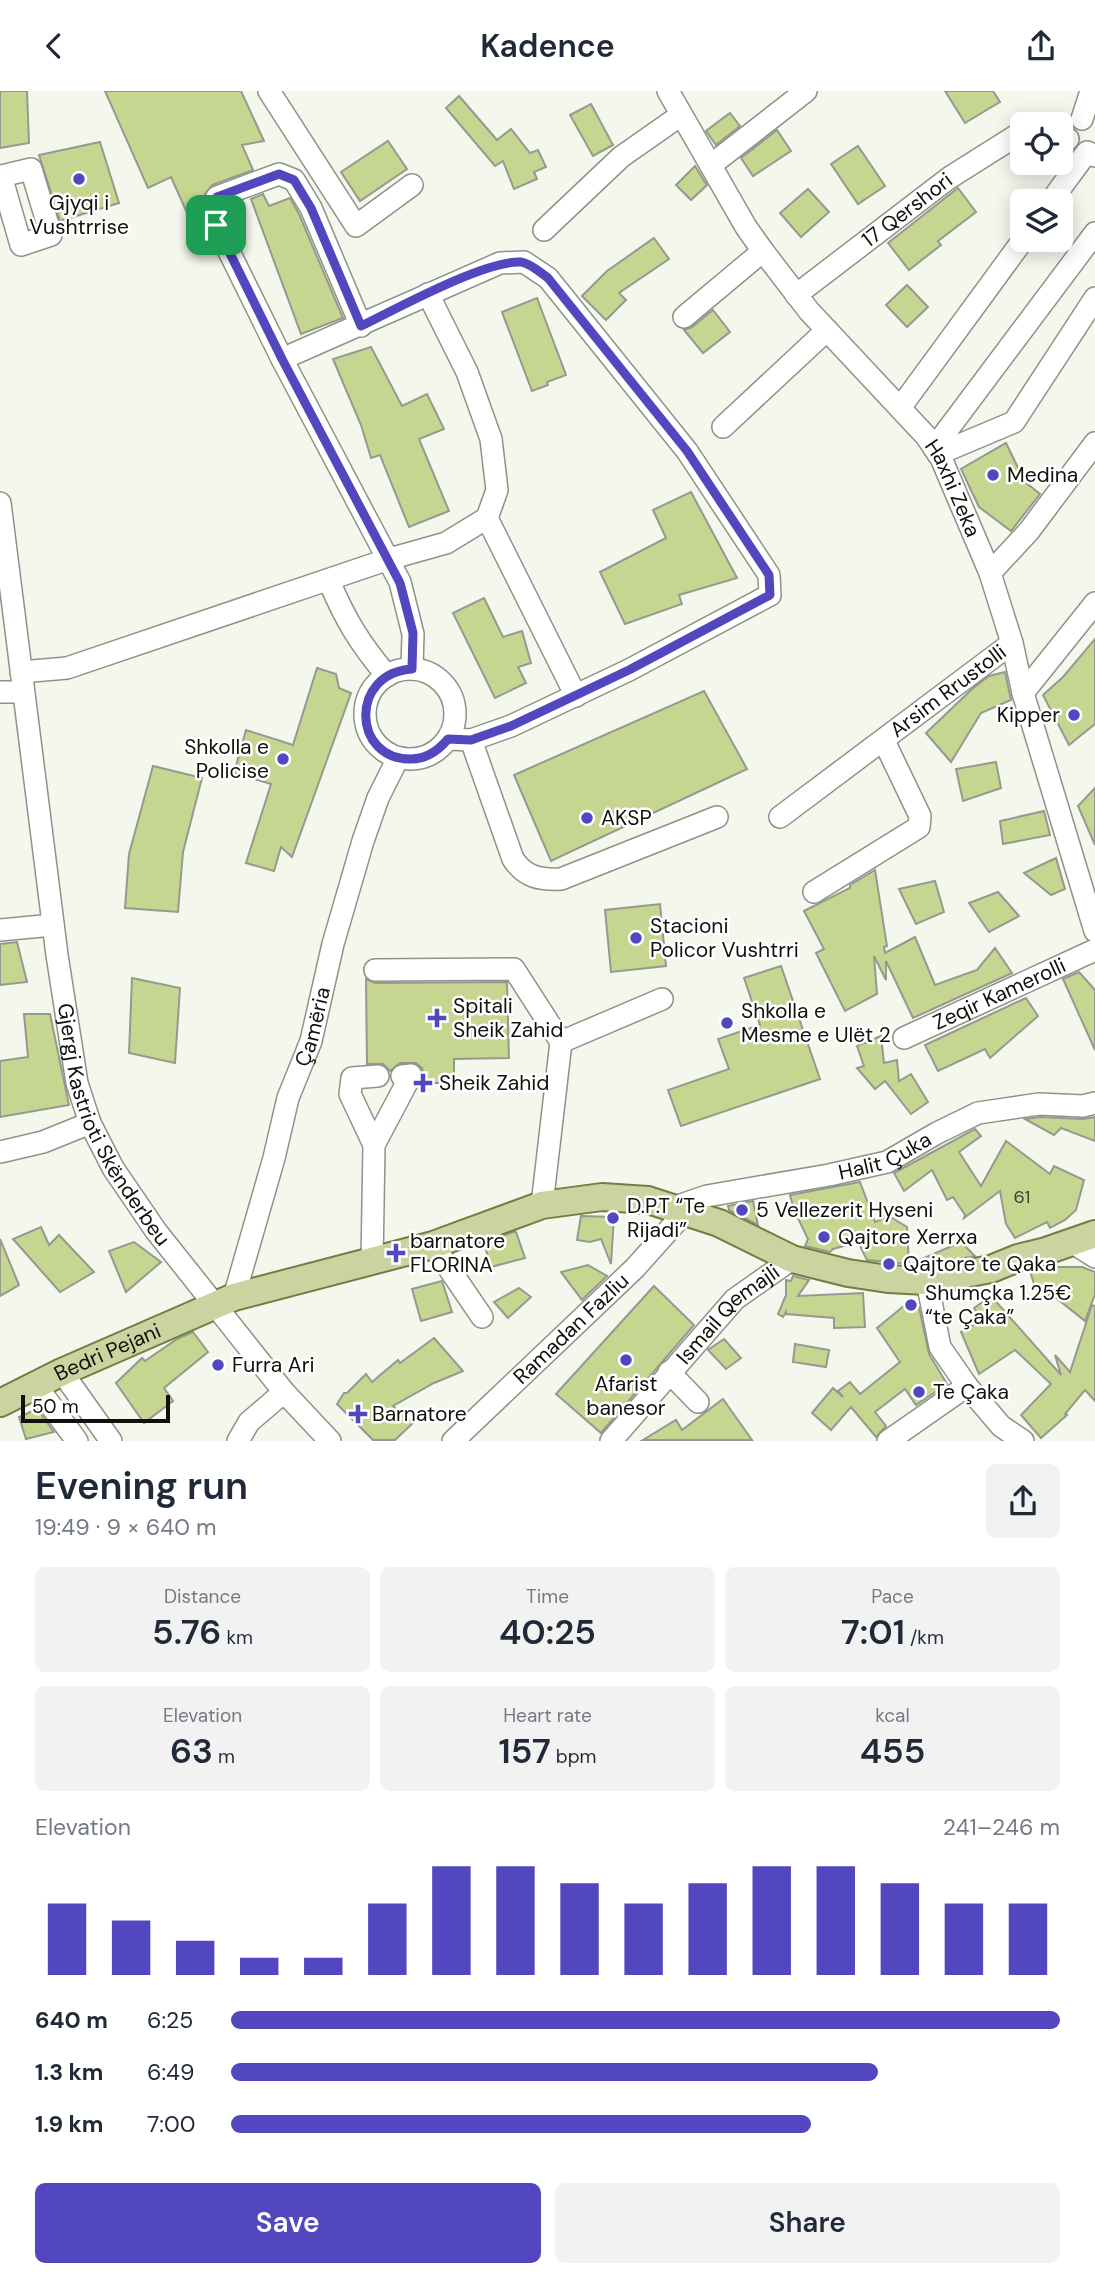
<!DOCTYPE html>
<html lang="en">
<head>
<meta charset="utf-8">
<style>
  :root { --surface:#fff; --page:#f2f2f3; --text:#1f2937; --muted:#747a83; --accent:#5247bf }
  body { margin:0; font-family:"DM Sans",sans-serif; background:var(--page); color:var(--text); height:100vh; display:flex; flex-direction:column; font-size:26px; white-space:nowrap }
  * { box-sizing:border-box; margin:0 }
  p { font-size:23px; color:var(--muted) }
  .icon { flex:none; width:38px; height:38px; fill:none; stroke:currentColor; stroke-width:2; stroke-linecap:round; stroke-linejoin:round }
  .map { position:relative; height:1350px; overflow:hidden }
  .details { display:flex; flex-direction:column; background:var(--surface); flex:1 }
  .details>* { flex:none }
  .buttons { position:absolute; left:1010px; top:21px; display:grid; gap:14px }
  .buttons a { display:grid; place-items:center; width:63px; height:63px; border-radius:10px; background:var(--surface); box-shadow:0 4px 18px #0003; font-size:35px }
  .scale { position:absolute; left:21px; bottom:18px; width:149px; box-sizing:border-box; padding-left:7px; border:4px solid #10110d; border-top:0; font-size:19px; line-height:24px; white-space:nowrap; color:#10110d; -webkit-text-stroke:5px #fff; paint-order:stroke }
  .pin { position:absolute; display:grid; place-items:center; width:60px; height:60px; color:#fff; margin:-30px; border-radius:14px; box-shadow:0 4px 10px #0006 }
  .round { display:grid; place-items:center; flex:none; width:74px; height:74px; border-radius:10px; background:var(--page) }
  .head { display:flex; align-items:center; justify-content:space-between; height:119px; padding:0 35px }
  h1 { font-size:38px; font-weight:600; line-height:52px }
  .metrics { display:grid; grid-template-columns:repeat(3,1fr); gap:10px; height:119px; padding:7px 35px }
  .metrics div { display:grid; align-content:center; border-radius:10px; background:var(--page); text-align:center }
  .metrics b { font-size:35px; font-weight:600 }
  .metrics small { font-size:19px; font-weight:400 }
  .metrics p { font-size:19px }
  .chart { height:196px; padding:14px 35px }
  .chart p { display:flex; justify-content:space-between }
  .chart svg { width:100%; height:126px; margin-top:7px; stroke:var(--accent); stroke-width:6 }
  .button { display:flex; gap:14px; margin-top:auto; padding:14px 35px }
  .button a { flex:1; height:80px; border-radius:10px; background:var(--accent); color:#fff; font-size:28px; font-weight:600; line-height:80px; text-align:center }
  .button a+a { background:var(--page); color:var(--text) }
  ul { padding:0 35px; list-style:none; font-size:23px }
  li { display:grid; grid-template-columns:112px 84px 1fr; align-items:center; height:52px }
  li i { height:18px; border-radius:9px; background:var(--accent) }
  header { display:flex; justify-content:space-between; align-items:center; height:91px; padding:0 35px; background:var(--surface); font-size:32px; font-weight:600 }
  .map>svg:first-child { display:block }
  .building { fill:#c6d691; stroke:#96998f; stroke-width:2 }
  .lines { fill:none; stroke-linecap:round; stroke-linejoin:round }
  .minor-casing { stroke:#8f9288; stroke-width:24 }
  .major-casing { stroke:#727d43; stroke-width:30 }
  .minor { stroke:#fff; stroke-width:21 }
  .major { stroke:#cad4a0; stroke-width:26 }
  .route-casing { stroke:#fff; stroke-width:14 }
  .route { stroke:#5247bf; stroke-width:9 }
  .poi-dot { fill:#5247bf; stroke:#fff; stroke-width:2.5 }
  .labels { text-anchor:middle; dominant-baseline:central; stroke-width:5; stroke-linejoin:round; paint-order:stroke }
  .number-label { font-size:18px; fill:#3e422e }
  .poi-label { font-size:21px; fill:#10110d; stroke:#fff; text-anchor:start }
  .street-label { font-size:21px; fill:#10110d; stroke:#fff }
</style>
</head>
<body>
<header><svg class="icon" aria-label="back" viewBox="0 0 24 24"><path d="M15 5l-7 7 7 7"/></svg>Kadence<svg class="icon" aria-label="share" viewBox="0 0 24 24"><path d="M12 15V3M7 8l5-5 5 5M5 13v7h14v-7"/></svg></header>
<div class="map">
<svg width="1095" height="1350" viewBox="0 0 1095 1350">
  <rect width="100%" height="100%" fill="#f4f7ec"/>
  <!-- building -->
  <g class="building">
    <path d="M0,0H27L29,52L0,57Z"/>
    <path d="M105,0H241L264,50L242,54L253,79L212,94L201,109L199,119L188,124L171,86L148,97Z"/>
    <path d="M945,0H993L1000,11L965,32Z"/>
    <path d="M459,5L497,49L511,38L530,62L538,59L546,76L534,81L537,88L514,98L503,70L495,75L446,17Z"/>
    <path d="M591,13L613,54L593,65L570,24Z"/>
    <path d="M730,22L740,35L716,54L706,40Z"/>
    <path d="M777,39L791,60L753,85L741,67Z"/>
    <path d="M388,50L407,78L360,110L341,81Z"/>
    <path d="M100,51L119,112L60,130L39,64Z"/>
    <path d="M858,55L885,95L858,113L831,73Z"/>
    <path d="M695,75L707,94L691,109L676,94Z"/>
    <path d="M958,97L976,121L938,150L941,154L909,179L888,152Z"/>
    <path d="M808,98L829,121L801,146L780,122Z"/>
    <path d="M263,103L269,115L290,107L299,123L343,227L301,243L251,108Z"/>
    <path d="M654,147L669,168L619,202L626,209L606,229L582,205L607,180Z"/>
    <path d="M907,194L928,216L907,236L886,214Z"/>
    <path d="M537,207L566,284L547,291L548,294L532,300L502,221Z"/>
    <path d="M713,219L730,241L703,262L684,239L692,236Z"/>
    <path d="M371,256L402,315L427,303L444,338L419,348L449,420L409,436L380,364L371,367L361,334L333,268Z"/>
    <path d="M1006,352L1025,391L1040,403L1011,440L979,416L961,378Z"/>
    <path d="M691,401L737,487L679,504L682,513L625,533L600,481L666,447L653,419Z"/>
    <path d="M484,507L503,546L522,540L531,572L518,576L526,592L495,607L453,522Z"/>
    <path d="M1095,548V633L1069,654L1043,604L1063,586Z"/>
    <path d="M317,577L336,583L339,597L351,602L292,766L281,756L274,780L246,772L271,693L234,682L246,639L293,654Z"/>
    <path d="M1005,581L1011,609L981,622L951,671L926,642L972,598L989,585Z"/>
    <path d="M704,600L747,678L551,770L514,684Z"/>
    <path d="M996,671L1001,697L963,710L956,678Z"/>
    <path d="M153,675L202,687L183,761L178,821L125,817L129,763Z"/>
    <path d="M1095,697V754L1078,715Z"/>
    <path d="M1044,720L1050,744L1003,753L1000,730Z"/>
    <path d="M1056,767L1065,798L1051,804L1024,782Z"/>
    <path d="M875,779L887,855L884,856L885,862L915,846L935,894L977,879L995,857L1012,882L913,927L886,870V889L874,865L877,903L845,920L816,862L824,858L804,820L850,797V794Z"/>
    <path d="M935,790L944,821L916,833L899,798Z"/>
    <path d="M998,801L1019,825L989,841L969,812Z"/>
    <path d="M660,813L666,875L611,881L605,819Z"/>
    <path d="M17,851L27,891L0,894V853Z"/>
    <path d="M781,875L820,988L681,1035L668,999L729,978L718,948L760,934L744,887Z"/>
    <path d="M1079,881L1095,899V959L1063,888Z"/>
    <path d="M132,887L180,897L175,972L129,962Z"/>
    <path d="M366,888L375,892L507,891L509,967L454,968V992H425L422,977L416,972H400L390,980L383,973H367Z"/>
    <path d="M1026,907L1038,925L990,967L985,958L938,980L925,954Z"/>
    <path d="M24,923H50L69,1014L0,1026V970L28,966Z"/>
    <path d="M881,945L884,972L897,969L899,990L911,983L928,1011L911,1023L885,990L875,998L857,977L864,975L857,955Z"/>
    <path d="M1040,1026L1083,1028L1095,1026V1050L1061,1037L1054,1044L1025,1028Z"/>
    <path d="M975,1038L981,1045L959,1061L981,1095L1006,1050L1050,1083L1054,1075L1084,1089L1076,1119L1065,1129L1050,1137L1047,1131L1015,1147L1006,1133L1000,1100L964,1127L965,1124L953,1106L947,1109L932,1079L904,1100L894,1082Z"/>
    <path d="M860,1091L875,1131L889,1125L907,1136L909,1173L867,1169L858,1151L833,1158L830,1161L805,1155L808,1148L794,1119L790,1104Z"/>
    <path d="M753,1110L758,1134L729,1119L728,1115Z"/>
    <path d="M581,1125L614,1126L611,1173L601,1148L590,1151L577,1149Z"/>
    <path d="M41,1136L49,1154L59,1144L94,1181L60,1201L13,1148Z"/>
    <path d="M513,1141H516L525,1167L491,1176L484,1152Z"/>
    <path d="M0,1148L19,1194L0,1205Z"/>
    <path d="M134,1151L161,1171L126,1201L109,1160Z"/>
    <path d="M961,1151L975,1165L926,1174L915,1171Z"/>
    <path d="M588,1174L607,1185L582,1209L561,1181Z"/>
    <path d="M1055,1174V1176H1082L1095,1181V1203L1085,1230L1051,1203L1039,1209L1030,1180Z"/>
    <path d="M793,1185L809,1189L798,1205L863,1202L865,1236L834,1237V1227L786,1223V1221L783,1226L778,1223L786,1204V1189L791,1190Z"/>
    <path d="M442,1190L452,1221L421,1230L412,1198Z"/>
    <path d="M654,1195L694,1234L601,1342L556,1303Z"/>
    <path d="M519,1197L531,1206L508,1227L494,1211Z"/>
    <path d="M991,1205L1061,1284L1055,1264L1070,1281L1092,1214L1095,1215V1310L1085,1299L1065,1323L1067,1324L1041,1347L1021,1324L1051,1293L1015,1259L979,1283L961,1241L982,1229L974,1217Z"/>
    <path d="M911,1209L919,1216L929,1263L947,1293L916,1314L905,1298L875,1321L886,1335L876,1346L851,1316L831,1339L812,1322L833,1297L843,1306L838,1300L850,1291L860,1303L900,1271L877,1237Z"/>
    <path d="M193,1241L208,1261L164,1297L173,1310L144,1332L116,1292L142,1267L145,1270L177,1248Z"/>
    <path d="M434,1247L463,1280L434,1292L393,1315L413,1332L395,1349H373L337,1313L344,1302H347L366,1283L372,1291L398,1269L400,1272Z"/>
    <path d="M724,1248L741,1267L726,1278L708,1259Z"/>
    <path d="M795,1253L829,1259L826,1276L793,1271Z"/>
    <path d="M723,1308L752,1349H643L676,1329L682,1339Z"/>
    <path d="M37,1318L54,1341L26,1348L19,1326Z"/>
  </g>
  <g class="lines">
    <!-- minor casing -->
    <g class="minor-casing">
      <g id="minor">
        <path d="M269,0L356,135L412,94"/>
        <path id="s1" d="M668,0L746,136L763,160L809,220L926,345L941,367L990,482L1012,552L1023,602L1095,840"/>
        <path d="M1082,28L1091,0"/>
        <path d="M1060,43L1068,48"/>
        <path d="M711,74L806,0"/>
        <path d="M0,85H1L31,78L51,144L21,154L1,85"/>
        <path d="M1051,110L1087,61L1095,65"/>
        <path d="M544,139L621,66L681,24"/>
        <path id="s2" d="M796,204L949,87L1022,41"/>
        <path d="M684,226L763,160"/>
        <path d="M282,268L216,134L212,115L217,106L279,83L294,89L311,117L361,235"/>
        <path d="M900,317L1023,149"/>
        <path d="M723,336L827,239"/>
        <path d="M934,357L1095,142"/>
        <path d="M938,363L1014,331L1095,207"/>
        <path id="s3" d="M0,412L57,864L77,992L90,1032L113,1077L156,1140L284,1301L330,1350"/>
        <path d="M487,427L576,605"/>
        <path d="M990,482L1029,440L1095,352"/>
        <path d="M329,490C346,530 359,551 387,585"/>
        <path d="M412,578L413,543L400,491L282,268L500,172L524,171L548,187L687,360L769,484L770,504L629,579L511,635L471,649L448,648"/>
        <circle cx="410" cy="623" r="45"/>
        <path d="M21,581L67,577L389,468L446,452L487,427L497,399L491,348L467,281L428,203"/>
        <path d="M0,601H23"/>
        <path d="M1023,602L1095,512"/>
        <path d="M471,649L513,768C525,786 539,789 561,788L717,726"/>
        <path id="s4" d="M780,726L1012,552"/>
        <path d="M814,801L919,736L920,725L884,650"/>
        <path d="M0,839L53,834"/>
        <path d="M375,879L514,878L561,951L542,1114"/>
        <path id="s5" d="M904,947L1095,859"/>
        <path d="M561,951L662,908"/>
        <path d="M374,1054L350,1003L352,987L378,985"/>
        <path d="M0,1061L43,1051L90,1032"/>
        <path id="s6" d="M672,1117L707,1105L829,1084L887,1071L937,1042L978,1022L1039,1013L1083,1015L1095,1012"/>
        <path d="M1073,1152L1095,1166"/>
        <path d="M433,1154L482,1226"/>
        <path d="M372,1171L374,1054L411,984L402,985"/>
        <path d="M927,1190L940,1256L967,1295L1001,1335L1023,1350"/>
        <path id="s7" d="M234,1206L274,1067L288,1007L311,950L333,853L363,750L378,707L398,667"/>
        <path d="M62,1281L111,1350"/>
        <path d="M669,1281L698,1311"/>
        <path d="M35,1293L77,1350"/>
        <path d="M238,1350L249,1331L284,1301"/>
        <path id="s8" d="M453,1350L635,1177L685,1121"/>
        <path id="s9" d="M611,1350L735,1208L792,1168"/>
        <path d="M888,1350L967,1295"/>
      </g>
    </g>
    <!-- major casing -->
    <g class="major-casing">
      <g id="major">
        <path id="s10" d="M0,1312L62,1281L234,1206L433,1154L542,1114L602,1106L648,1109L719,1132L792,1168L848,1182L888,1188L927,1190L991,1178L1018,1167L1046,1160L1095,1143"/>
      </g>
    </g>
    <!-- minor -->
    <use href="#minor" class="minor"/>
    <!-- major -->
    <use href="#major" class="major"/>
  </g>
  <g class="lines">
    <!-- route casing -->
    <g class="route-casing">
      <path id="route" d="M279,83L294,89L311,117L361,235C396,218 485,169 521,171C530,172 541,182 548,187L687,360L769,484L770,504L629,579L511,635L471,649L448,648C438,660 426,668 411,668C352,669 349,582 412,578L413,542L400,492L282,268L216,134L212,115L217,106Z"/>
    </g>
    <!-- route -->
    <use href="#route" class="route"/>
  </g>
  <!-- markers -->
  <g class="poi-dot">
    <circle cx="79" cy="88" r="7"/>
    <circle cx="993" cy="384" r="7"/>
    <circle cx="1074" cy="624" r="7"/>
    <circle cx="283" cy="668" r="7"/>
    <circle cx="587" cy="727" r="7"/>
    <circle cx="636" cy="847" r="7"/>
    <path d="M433.5 916.5h7v7h7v7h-7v7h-7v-7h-7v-7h7z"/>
    <circle cx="727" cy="932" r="7"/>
    <path d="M419.5 981.5h7v7h7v7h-7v7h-7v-7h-7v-7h7z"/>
    <circle cx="742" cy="1119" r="7"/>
    <circle cx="613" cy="1127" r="7"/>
    <circle cx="824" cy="1146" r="7"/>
    <path d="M392.5 1151.5h7v7h7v7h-7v7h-7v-7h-7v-7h7z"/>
    <circle cx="889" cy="1173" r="7"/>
    <circle cx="911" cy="1214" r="7"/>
    <circle cx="626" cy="1269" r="7"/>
    <circle cx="218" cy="1274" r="7"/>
    <circle cx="919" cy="1301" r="7"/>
    <path d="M354.5 1312.5h7v7h7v7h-7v7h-7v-7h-7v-7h7z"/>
  </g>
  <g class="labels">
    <!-- number labels -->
    <g class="number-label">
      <text x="1022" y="1106">61</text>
    </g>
    <!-- poi labels -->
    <g class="poi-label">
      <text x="79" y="112" text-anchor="middle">Gjyqi i<tspan x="79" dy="24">Vushtrrise</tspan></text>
      <text x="1007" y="384">Medina</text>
      <text x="1060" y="624" text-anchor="end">Kipper</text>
      <text x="269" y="656" text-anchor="end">Shkolla e<tspan x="269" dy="24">Policise</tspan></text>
      <text x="601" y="727">AKSP</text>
      <text x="650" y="835">Stacioni<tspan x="650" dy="24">Policor Vushtrri</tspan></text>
      <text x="453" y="915">Spitali<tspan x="453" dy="24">Sheik Zahid</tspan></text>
      <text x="741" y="920">Shkolla e<tspan x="741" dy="24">Mesme e Ulët 2</tspan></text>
      <text x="439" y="992">Sheik Zahid</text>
      <text x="627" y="1115">D.P.T “Te<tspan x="627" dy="24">Rijadi”</tspan></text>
      <text x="756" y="1119">5 Vellezerit Hyseni</text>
      <text x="838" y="1146">Qajtore Xerrxa</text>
      <text x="410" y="1150">barnatore<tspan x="410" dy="24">FLORINA</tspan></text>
      <text x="903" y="1173">Qajtore te Qaka</text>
      <text x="925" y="1202">Shumçka 1.25€<tspan x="925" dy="24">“te Çaka”</tspan></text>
      <text x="232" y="1274">Furra Ari</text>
      <text x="626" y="1293" text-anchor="middle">Afarist<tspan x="626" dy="24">banesor</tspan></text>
      <text x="933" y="1301">Te Çaka</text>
      <text x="372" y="1323">Barnatore</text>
    </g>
    <!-- street labels -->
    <g class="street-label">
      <text stroke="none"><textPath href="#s2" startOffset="140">17 Qershori</textPath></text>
      <text stroke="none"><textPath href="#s1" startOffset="492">Haxhi Zeka</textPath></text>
      <text stroke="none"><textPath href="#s4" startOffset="210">Arsim Rrustolli</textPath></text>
      <text stroke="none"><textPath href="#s5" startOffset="105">Zeqir Kamerolli</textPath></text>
      <text stroke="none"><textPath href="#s7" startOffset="282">Çamëria</textPath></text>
      <text stroke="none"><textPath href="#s3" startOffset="637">Gjergj Kastrioti Skënderbeu</textPath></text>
      <text stroke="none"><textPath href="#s6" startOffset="220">Halit Çuka</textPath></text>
      <text stroke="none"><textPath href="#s9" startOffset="173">Ismail Qemajli</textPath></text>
      <text stroke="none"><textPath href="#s8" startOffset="163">Ramadan Fazliu</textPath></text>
      <text stroke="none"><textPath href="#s10" startOffset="119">Bedri Pejani</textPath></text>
    </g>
  </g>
</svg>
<div class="buttons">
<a><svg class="icon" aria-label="locate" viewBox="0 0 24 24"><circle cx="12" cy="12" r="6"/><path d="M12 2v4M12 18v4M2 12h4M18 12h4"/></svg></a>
<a><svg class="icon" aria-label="layers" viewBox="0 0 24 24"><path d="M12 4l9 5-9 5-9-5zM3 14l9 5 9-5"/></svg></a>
</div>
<div class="scale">50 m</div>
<div class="pin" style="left:216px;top:134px;background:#1e9e55"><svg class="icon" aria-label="arrive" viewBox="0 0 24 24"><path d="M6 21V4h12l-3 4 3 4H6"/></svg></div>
</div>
<section class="details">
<div class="head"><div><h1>Evening run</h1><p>19:49 · 9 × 640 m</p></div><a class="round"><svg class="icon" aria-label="share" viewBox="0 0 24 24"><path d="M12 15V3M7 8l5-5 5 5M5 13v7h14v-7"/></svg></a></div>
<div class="metrics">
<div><p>Distance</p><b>5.76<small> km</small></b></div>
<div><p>Time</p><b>40:25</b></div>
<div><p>Pace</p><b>7:01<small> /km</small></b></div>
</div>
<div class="metrics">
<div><p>Elevation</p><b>63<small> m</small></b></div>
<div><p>Heart rate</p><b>157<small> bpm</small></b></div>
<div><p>kcal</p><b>455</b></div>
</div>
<div class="chart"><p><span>Elevation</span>241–246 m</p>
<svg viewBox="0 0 160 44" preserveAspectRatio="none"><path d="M5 44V19M15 44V25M25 44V32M35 44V38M45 44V38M55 44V19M65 44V6M75 44V6M85 44V12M95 44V19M105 44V12M115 44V6M125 44V6M135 44V12M145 44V19M155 44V19"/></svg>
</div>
<ul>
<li><b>640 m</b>6:25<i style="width:100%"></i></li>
<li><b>1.3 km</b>6:49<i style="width:78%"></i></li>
<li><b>1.9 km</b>7:00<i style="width:70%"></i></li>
</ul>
<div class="button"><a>Save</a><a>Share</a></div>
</section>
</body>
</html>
